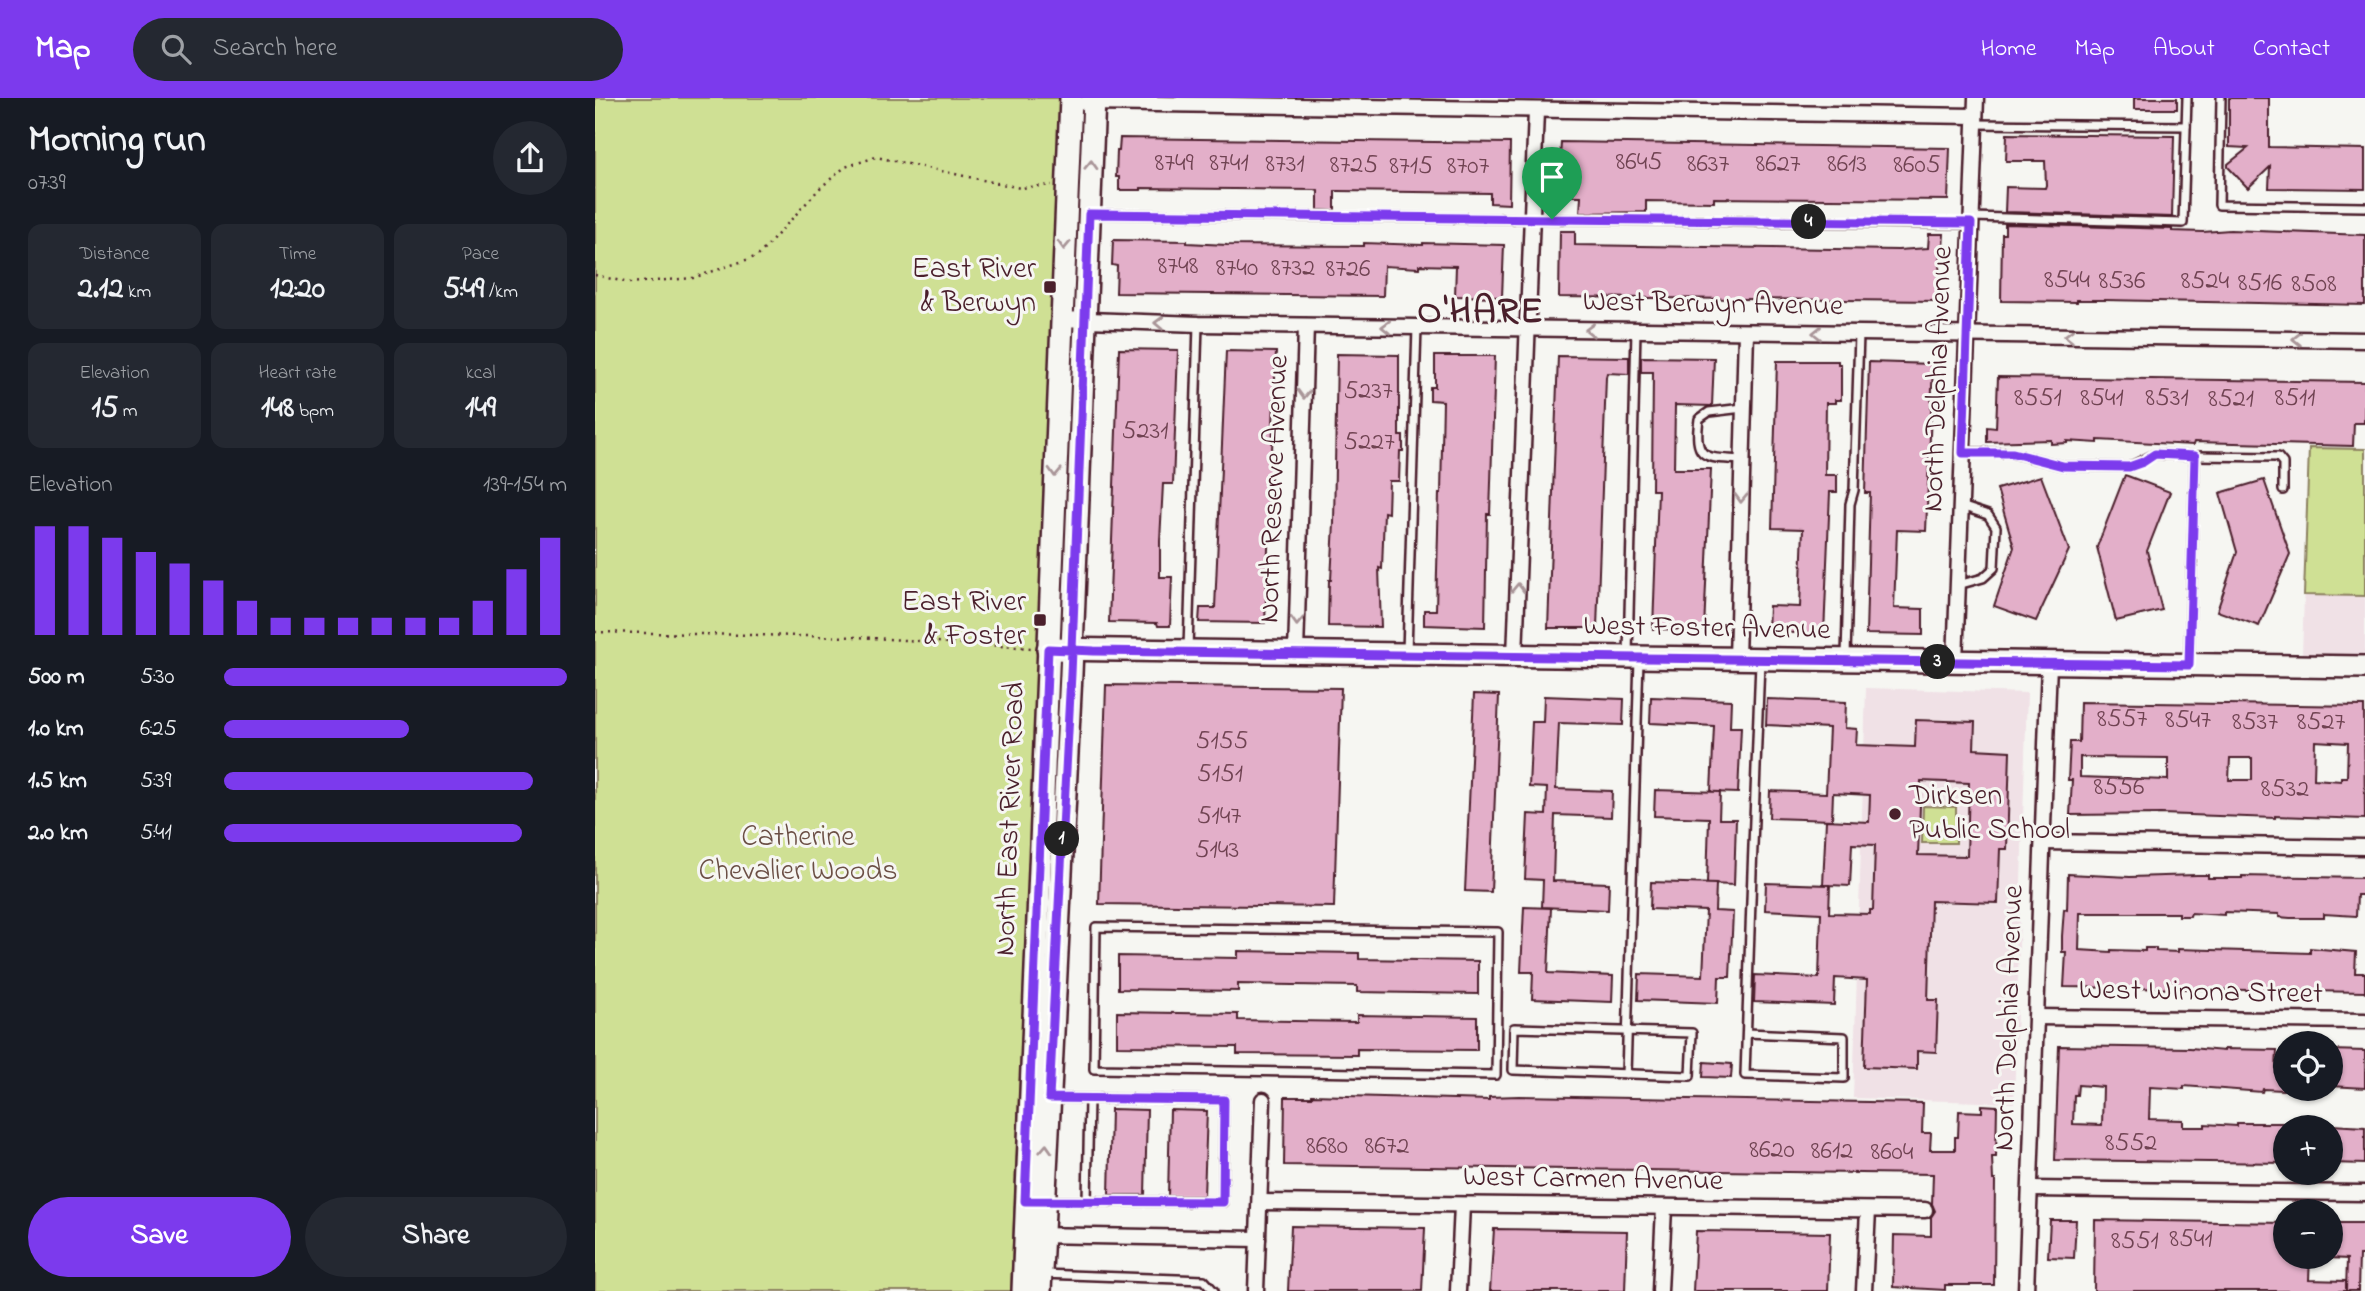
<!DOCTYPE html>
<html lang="en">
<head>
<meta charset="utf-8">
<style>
  :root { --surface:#171b24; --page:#242831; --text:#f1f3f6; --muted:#9ea1a6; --accent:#7c3aed }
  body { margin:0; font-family:"Indie Flower",sans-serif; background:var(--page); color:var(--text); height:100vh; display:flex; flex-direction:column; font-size:26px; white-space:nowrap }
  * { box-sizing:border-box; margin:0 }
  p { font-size:23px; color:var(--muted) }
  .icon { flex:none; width:38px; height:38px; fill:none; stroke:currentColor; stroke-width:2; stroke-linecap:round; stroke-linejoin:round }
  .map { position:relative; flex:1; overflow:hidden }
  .side { display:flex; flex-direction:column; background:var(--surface); width:595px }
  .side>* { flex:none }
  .fabs { position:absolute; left:1678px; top:933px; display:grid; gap:14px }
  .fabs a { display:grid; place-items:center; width:70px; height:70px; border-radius:50%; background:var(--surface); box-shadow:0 2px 5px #0004; font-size:35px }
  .pin { position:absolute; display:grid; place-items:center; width:60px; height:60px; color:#fff; margin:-72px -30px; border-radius:50% 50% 50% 0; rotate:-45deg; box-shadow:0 0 7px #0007 }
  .pin .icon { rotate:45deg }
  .km { position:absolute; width:35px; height:35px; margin:-18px; border-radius:50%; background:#222; color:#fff; font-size:19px; line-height:35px; text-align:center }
  .round { display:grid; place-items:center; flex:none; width:74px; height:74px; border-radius:37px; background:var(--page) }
  .head { display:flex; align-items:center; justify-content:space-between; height:119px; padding:0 28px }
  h1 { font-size:38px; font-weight:800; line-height:52px }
  .metrics { display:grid; grid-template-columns:repeat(3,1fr); gap:10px; height:119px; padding:7px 28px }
  .metrics div { display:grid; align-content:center; border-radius:14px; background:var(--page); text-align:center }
  .metrics b { font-size:30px; font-weight:800 }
  .metrics small { font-size:19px; font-weight:400 }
  .metrics p { font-size:19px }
  .chart { height:196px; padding:14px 28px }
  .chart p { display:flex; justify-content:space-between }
  .chart svg { width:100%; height:126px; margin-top:7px; stroke:var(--accent); stroke-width:6 }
  .primary-button { display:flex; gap:14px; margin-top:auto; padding:14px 28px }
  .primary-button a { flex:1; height:80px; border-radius:42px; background:var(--accent); color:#fff; font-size:28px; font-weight:800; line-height:80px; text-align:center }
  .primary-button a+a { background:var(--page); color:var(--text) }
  ul { padding:0 28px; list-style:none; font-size:23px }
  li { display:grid; grid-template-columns:112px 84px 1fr; align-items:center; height:52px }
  li i { height:18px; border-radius:9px; background:var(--accent) }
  header { display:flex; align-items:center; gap:42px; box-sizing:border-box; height:98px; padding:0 35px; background:var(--accent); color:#fff }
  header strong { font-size:33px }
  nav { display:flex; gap:38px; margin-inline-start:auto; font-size:24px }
  .search { width:490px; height:63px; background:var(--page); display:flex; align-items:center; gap:18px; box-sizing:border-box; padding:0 24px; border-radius:38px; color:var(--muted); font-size:26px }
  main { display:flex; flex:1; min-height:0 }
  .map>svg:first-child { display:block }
  .built { fill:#f0e1e6 }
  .green { fill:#cfe094; stroke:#8c8060; stroke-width:2 }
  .building { fill:#e3afc9; stroke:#4a1f2b; stroke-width:2; fill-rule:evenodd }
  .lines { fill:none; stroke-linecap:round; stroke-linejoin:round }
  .lane-casing { stroke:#4a1f2b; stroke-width:12 }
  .street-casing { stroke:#4a1f2b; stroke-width:19 }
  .secondary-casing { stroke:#4a1f2b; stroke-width:26 }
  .path { stroke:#4a1f2b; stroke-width:2.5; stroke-dasharray:2 5; stroke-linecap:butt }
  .lane { stroke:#f6f6f2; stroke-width:7 }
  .street { stroke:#f6f6f2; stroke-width:14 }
  .secondary { stroke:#f6f6f2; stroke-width:21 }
  .oneway { stroke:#a99598 }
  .route-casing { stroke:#fff; stroke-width:14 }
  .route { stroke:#7c3aed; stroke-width:9 }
  .poi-dot { fill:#4a1f2b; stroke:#f6f6f2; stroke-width:2.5 }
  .labels { text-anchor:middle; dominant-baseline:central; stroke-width:6; stroke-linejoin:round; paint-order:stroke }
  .number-label { font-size:26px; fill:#704352 }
  .poi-label { font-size:30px; fill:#4a1f2b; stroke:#f6f6f2; text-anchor:end }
  .street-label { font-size:30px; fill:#4a1f2b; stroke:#f6f6f2 }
  .park-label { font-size:30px; fill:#6b4f45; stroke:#f6f6f2 }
  .district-label { font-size:37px; font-weight:bold; letter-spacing:2px; fill:#4a1f2b; stroke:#f6f6f2 }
</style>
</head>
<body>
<header>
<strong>Map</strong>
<div class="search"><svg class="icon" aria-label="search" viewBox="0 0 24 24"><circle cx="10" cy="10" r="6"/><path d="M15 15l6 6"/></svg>Search here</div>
<nav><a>Home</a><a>Map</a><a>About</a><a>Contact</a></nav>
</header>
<main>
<section class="side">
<div class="head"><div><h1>Morning run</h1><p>07:39</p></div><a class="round"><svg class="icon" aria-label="share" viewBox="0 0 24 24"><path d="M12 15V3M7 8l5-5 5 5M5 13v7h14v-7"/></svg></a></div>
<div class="metrics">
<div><p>Distance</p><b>2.12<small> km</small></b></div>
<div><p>Time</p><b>12:20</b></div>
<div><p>Pace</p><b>5:49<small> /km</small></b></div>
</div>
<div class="metrics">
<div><p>Elevation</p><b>15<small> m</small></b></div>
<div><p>Heart rate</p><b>148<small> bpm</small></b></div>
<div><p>kcal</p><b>149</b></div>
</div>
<div class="chart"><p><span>Elevation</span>139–154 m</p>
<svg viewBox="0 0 160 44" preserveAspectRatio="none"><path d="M5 44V6M15 44V6M25 44V10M35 44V15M45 44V19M55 44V25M65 44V32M75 44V38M85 44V38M95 44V38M105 44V38M115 44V38M125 44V38M135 44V32M145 44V21M155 44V10"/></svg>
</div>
<ul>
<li><b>500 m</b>5:30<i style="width:100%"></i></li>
<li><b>1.0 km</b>6:25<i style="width:54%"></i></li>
<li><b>1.5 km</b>5:39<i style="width:90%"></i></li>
<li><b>2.0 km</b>5:41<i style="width:87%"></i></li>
</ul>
<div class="primary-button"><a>Save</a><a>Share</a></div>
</section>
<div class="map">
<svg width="1770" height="1193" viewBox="0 0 1770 1193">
  <rect width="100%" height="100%" fill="#f6f6f2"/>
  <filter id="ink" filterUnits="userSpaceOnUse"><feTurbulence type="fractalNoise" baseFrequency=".0143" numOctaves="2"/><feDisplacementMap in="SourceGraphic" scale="14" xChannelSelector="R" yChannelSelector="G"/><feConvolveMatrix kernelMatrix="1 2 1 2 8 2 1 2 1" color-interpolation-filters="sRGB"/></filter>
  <g filter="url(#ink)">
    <!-- built -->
    <g class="built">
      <path d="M1714,350L1770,351V558L1707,557Z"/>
      <path d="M1271,590L1432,595L1419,1005L1258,1000Z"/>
    </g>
    <!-- green -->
    <g class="green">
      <path d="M0,0H466L416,1193H0Z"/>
      <path d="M1714,350L1770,351V498L1709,497Z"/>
      <path d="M1328,708L1361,709V745H1327Z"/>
    </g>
    <!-- building -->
    <g class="building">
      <rect x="1539" y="0" width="43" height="11"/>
      <path d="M1634,0H1674V49L1770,51V91L1674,90L1675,69L1653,90L1633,69V66L1653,50L1634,49Z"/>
      <path d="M1412,36L1579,38L1577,119L1410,114L1411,89L1450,90L1451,87L1450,63H1411Z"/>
      <path d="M525,40L915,45L914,106L895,105V95L743,93H740V113L723,112V93L720,92L546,90V92H524V79H521L522,53H524Z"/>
      <path d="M966,44L1355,50L1353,102L1119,100V104L1051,103V114L985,115L986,98H963Z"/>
      <path d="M1410,126L1577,131V133L1608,134L1635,132L1770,137V207L1509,202H1482V204L1406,203L1407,136H1410Z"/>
      <path d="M965,133H980V147L1303,152L1333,150L1334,136H1349L1348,150H1345L1343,203L964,199Z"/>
      <path d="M518,142L592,143V145L632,147L769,148V145L828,147V145L909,147L907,199L860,198L861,168L824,167V170L789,168L788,198L521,195L522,168L517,167Z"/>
      <path d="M524,251L583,252L578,386H568L565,443V479H577L575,528H563L562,525L514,524Z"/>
      <path d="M631,253L681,254L670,525L604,524L605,510H620Z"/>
      <path d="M742,256L804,257V338H808V353H805L804,383H794L793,415L789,414L787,471L784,470L786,529L733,528L734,482H736L739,425Z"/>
      <path d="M840,258H900L895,416H892L890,529L829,527V512H841L844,395H846L848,303L835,302V289H840Z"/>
      <path d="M963,258L1034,259V276L1012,275L1011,279L1002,530H953Z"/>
      <path d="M1046,259L1119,260L1117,308L1080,307L1079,371H1116L1109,532L1058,531L1063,392H1057L1058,274H1046Z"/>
      <path d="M1182,263H1243V266H1246V302H1240V305H1231L1230,377H1242V394H1235L1229,536L1173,534L1174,508L1205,509L1208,431L1177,430Z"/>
      <path d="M1274,264L1338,266L1331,433L1302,432L1299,510L1328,511V537L1271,536L1275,395H1270Z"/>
      <path d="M1403,279L1770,284L1769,325H1759L1758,348L1599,344L1598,347L1503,342V345L1472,343V345L1456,346V342L1392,344V329L1401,330Z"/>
      <path d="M1530,377L1575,394L1552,453L1567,512L1521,523L1502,449Z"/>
      <path d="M1446,378L1474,452L1441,523L1399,508L1419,449L1402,391Z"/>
      <path d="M1669,382L1695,456L1664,528L1622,513L1642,454L1625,395Z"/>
      <path d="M511,587L746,590L739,809L504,806Z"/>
      <path d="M879,596L904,597L896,794L870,793Z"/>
      <path d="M949,598L1029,601L1028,627L964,625L961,691L1017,693L1016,719L960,717L958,783L1014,785L1013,812L947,809L948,782L930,781L933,716L951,717L952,690L934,689L937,624H948Z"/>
      <path d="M1056,599L1136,602L1135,629H1146L1143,695L1116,694L1119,628L1055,625Z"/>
      <path d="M1172,601L1251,604L1250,630L1262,631L1261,647L1320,649L1321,622L1380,624L1379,651L1415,653L1412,751H1405L1403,805L1336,803L1333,902H1343L1341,954L1322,953V971L1269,969L1272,882L1240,880L1239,907L1159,904L1160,877L1224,880L1226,815L1170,812L1171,785L1235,787H1228L1231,722L1274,724L1275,697L1238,695L1237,722L1174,720L1175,693L1231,695L1234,630L1171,627ZM1326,683L1374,685L1372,758L1323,757ZM1257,746L1280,747L1278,812H1275V816L1234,815L1235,787L1255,788Z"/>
      <path d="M1485,604L1769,608L1770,721L1680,718V720L1566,716L1475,717L1477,682H1473L1475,644H1484ZM1720,643L1753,645L1752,679H1746V683L1719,681ZM1485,659L1573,660V682L1485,679ZM1635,660H1657V682H1634Z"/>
      <path d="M1060,692L1125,694L1124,721H1141L1139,787L1112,786L1114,720L1059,718Z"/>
      <path d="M1473,776L1535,779L1602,777H1613V780H1647V778L1770,780V797H1762L1761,818L1729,816V820H1695L1684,819V816L1629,814V817L1596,815L1595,818H1584V815H1485L1484,852L1516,854V852L1550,853V850H1561V853L1583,854V851L1715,855V850L1761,854L1760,875H1770V894L1469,889L1471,854H1467V838L1469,811L1472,812Z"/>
      <path d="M1056,784L1121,786L1120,813L1138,814L1135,879H1124L1123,905L1043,902L1044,876L1108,878L1111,813L1055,811Z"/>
      <path d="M929,809L956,810L953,875L1018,878L1017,904L937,901L938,874H926Z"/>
      <path d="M643,853L764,855V861L883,863V896L762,894V888L643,886V893L523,891V858L643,860Z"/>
      <path d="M522,914L643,916V922L762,924V917L882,919V952L762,951V957L642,956V949L522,948Z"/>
      <path d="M1464,948L1595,950L1629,953V951L1682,952L1681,974L1689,975L1688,992L1668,991L1667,994L1589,988V991L1555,989L1554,1021L1588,1022V1029H1610V1026L1642,1028V1025H1690V1065L1460,1062ZM1483,987L1508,989L1507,1027L1478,1026L1479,997H1482Z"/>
      <path d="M1736,952L1770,953V990L1736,988Z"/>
      <path d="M1109,964L1137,966L1136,980L1108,979Z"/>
      <path d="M717,997L894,1002V999L924,998L1328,1005L1327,1035H1336L1335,1052H1360V1039H1363L1364,1013L1387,1014V1007L1402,1008L1401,1059H1397L1398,1082H1400L1399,1187H1350V1192L1298,1189L1299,1137L1336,1138V1119L1340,1113L1337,1106L1338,1076L689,1067L690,999H717Z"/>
      <path d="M516,1011L552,1012L550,1097H514Z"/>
      <path d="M575,1012L612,1013L609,1098H573Z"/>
      <path d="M1736,1027L1770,1029V1066L1736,1065Z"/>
      <path d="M1455,1122H1481L1479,1160L1453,1159Z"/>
      <path d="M1500,1122L1690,1125V1158H1715L1714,1182L1751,1183V1193H1499Z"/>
      <path d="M1736,1125H1770V1157H1764L1763,1193H1751L1752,1161L1736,1160Z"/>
      <path d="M696,1128L830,1130L827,1193H693Z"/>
      <path d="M899,1131L1032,1133L1030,1193H895Z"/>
      <path d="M1101,1133L1235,1135L1233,1193H1098Z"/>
    </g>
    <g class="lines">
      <!-- lane casing -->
      <g class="lane-casing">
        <g id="lane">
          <path d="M1626,0L1624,107L1770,109"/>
          <path d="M1380,26L1591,28"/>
          <path d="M495,116L1376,126"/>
          <path d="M1377,119L1588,125L1592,0"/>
          <path d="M1368,354L1417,355L1468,368L1534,369L1560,356L1600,358L1594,563"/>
          <path d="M1600,358L1683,359L1688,365V392"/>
          <path d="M1148,362C1112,359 1098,364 1104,321L1114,314L1148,310"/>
          <path d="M1363,487L1388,480L1399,470L1401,429L1393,417L1366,408"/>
          <path d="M593,551L603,226"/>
          <path d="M812,554L822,229"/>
          <path d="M1033,557L1041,232"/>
          <path d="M1251,559L1255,406L1259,392L1264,236"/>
          <path d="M501,829L903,834L901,977L499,971Z"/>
          <path d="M919,930L1097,935L1095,978L918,972Z"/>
          <path d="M1152,935L1249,939V980L1150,977C1155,839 1159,702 1165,564"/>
          <path d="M1031,976L1044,561"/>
          <path d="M452,1103L628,1104L629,1002L458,1000"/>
          <path d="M492,1103L494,1001"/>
          <path d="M447,1176L609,1182L619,1193"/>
        </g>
      </g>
      <!-- street casing -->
      <g class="street-casing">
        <g id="street">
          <path d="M491,5L1380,18"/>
          <path d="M466,221L603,226L1770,242"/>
          <path d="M701,555L711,228"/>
          <path d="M920,558L941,13"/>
          <path d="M1142,561L1151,234"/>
          <path d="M1360,564L1381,0"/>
          <path d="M1448,744L1770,749"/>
          <path d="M1441,919L1770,923"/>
          <path d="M1435,1091L1770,1095"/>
          <path d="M665,1104L1330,1112"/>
          <path d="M441,1137L663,1141"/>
          <path d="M661,1193L668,1002"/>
          <path d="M863,1193L867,1107"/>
          <path d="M1065,1193L1069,1110"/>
          <path d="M1269,1193L1273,1112"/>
          <path d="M1431,1193L1454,565"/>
        </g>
      </g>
      <!-- secondary casing -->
      <g class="secondary-casing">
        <g id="secondary">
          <path d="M453,551L1770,569"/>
          <path d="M428,1193L476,0"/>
          <path d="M445,1193L476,576L499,0"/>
        </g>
      </g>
      <!-- path -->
      <g class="path">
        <path d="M0,177L34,185L98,180L163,158L225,90L250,69L281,59L425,90L457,87"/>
        <path d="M0,534L261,539L437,550"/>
      </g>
      <!-- lane -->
      <use href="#lane" class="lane"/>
      <!-- street -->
      <use href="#street" class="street"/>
      <!-- secondary -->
      <use href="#secondary" class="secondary"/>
    </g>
    <!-- one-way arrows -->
    <defs><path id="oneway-chevron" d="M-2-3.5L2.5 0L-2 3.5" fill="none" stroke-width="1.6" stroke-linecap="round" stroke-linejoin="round" transform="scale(1.75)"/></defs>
    <g class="oneway">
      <use href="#oneway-chevron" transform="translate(496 67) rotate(-88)"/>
      <use href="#oneway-chevron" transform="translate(469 147) rotate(92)"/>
      <use href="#oneway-chevron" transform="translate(564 225) rotate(-178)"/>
      <use href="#oneway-chevron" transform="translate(791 229) rotate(-179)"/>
      <use href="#oneway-chevron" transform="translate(995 232) rotate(-179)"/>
      <use href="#oneway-chevron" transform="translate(1222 235) rotate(-180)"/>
      <use href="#oneway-chevron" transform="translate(1474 238) rotate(-179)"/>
      <use href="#oneway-chevron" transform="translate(1702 241) rotate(-179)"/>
      <use href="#oneway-chevron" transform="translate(709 296) rotate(92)"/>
      <use href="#oneway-chevron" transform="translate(460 374) rotate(92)"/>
      <use href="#oneway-chevron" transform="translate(1146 400) rotate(92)"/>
      <use href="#oneway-chevron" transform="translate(923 490) rotate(-88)"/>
      <use href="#oneway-chevron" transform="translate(702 523) rotate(92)"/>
      <use href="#oneway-chevron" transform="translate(451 1051) rotate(-87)"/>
    </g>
  </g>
  <g class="lines" filter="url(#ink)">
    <!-- route casing -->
    <g class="route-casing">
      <path id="route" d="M957,121L494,116L477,552L476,576L454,1000L629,1002L628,1104L430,1103L453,551L499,553L1594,567L1600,358L1560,356L1548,364L1534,369L1468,368L1418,355H1368L1376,125L957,121"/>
    </g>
    <!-- route -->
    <use href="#route" class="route"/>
  </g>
  <!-- markers -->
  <g class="poi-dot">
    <rect x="448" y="182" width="14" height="14" rx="3.5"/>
    <rect x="438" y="515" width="14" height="14" rx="3.5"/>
    <circle cx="1300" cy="716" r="7"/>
  </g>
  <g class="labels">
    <!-- number labels -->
    <g class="number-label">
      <text x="1044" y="65">8645</text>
      <text x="579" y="66">8749</text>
      <text x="634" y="66">8741</text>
      <text x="690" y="67">8731</text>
      <text x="1113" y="67">8637</text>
      <text x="1183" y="67">8627</text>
      <text x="1252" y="67">8613</text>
      <text x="759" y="68">8725</text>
      <text x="1322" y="68">8605</text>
      <text x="816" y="69">8715</text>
      <text x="873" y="69">8707</text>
      <text x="583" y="169">8748</text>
      <text x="642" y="171">8740</text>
      <text x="698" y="171">8732</text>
      <text x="753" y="172">8726</text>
      <text x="1472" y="183">8544</text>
      <text x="1527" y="184">8536</text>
      <text x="1610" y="184">8524</text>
      <text x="1665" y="186">8516</text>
      <text x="1719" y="187">8508</text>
      <text x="773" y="294">5237</text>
      <text x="1443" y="301">8551</text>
      <text x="1507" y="301">8541</text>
      <text x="1572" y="301">8531</text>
      <text x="1700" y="301">8511</text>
      <text x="1636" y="302">8521</text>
      <text x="550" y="334">5231</text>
      <text x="774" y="345">5227</text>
      <text x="1527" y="622">8557</text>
      <text x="1593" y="623">8547</text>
      <text x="1660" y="625">8537</text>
      <text x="1726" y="625">8527</text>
      <text x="627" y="644">5155</text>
      <text x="625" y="677">5151</text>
      <text x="1524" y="690">8556</text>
      <text x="1690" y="692">8532</text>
      <text x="624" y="719">5147</text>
      <text x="622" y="753">5143</text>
      <text x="1536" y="1046">8552</text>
      <text x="732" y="1049">8680</text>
      <text x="792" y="1049">8672</text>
      <text x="1177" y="1053">8620</text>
      <text x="1237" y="1054">8612</text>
      <text x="1297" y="1055">8604</text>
      <text x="1596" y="1142">8541</text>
      <text x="1540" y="1144">8551</text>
    </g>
    <!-- poi labels -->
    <g class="poi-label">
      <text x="441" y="172">East River<tspan x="441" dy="34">&amp; Berwyn</tspan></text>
      <text x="431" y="505">East River<tspan x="431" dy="34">&amp; Foster</tspan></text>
      <text x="1314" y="699" text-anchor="start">Dirksen<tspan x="1314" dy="34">Public School</tspan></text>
    </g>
    <!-- street labels -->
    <g class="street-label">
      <text transform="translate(1118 207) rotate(1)">West Berwyn Avenue</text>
      <text transform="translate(1344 281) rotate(-88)">North Delphia Avenue</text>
      <text transform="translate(680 391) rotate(-88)">North Reserve Avenue</text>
      <text transform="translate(1112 531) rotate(1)">West Foster Avenue</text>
      <text transform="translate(416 721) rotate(-88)">North East River Road</text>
      <text transform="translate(1606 895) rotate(1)">West Winona Street</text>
      <text transform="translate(1415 920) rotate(-88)">North Delphia Avenue</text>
      <text transform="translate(998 1082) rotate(1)">West Carmen Avenue</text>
    </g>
    <!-- park labels -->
    <g class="park-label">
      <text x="203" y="740">Catherine<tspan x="203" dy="34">Chevalier Woods</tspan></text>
    </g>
    <!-- district labels -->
    <g class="district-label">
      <text x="886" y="215">O'HARE</text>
    </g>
  </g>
</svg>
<div class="fabs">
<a><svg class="icon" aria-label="locate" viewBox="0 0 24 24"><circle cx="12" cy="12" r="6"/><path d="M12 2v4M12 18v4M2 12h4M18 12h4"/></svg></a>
<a>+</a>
<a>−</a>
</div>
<div class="pin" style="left:957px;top:121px;background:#1e9e55"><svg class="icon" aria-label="arrive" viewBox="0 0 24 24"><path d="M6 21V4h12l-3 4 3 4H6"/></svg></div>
<b class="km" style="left:467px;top:741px">1</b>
<b class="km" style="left:1343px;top:564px">3</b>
<b class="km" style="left:1214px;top:124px">4</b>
</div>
</main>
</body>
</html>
